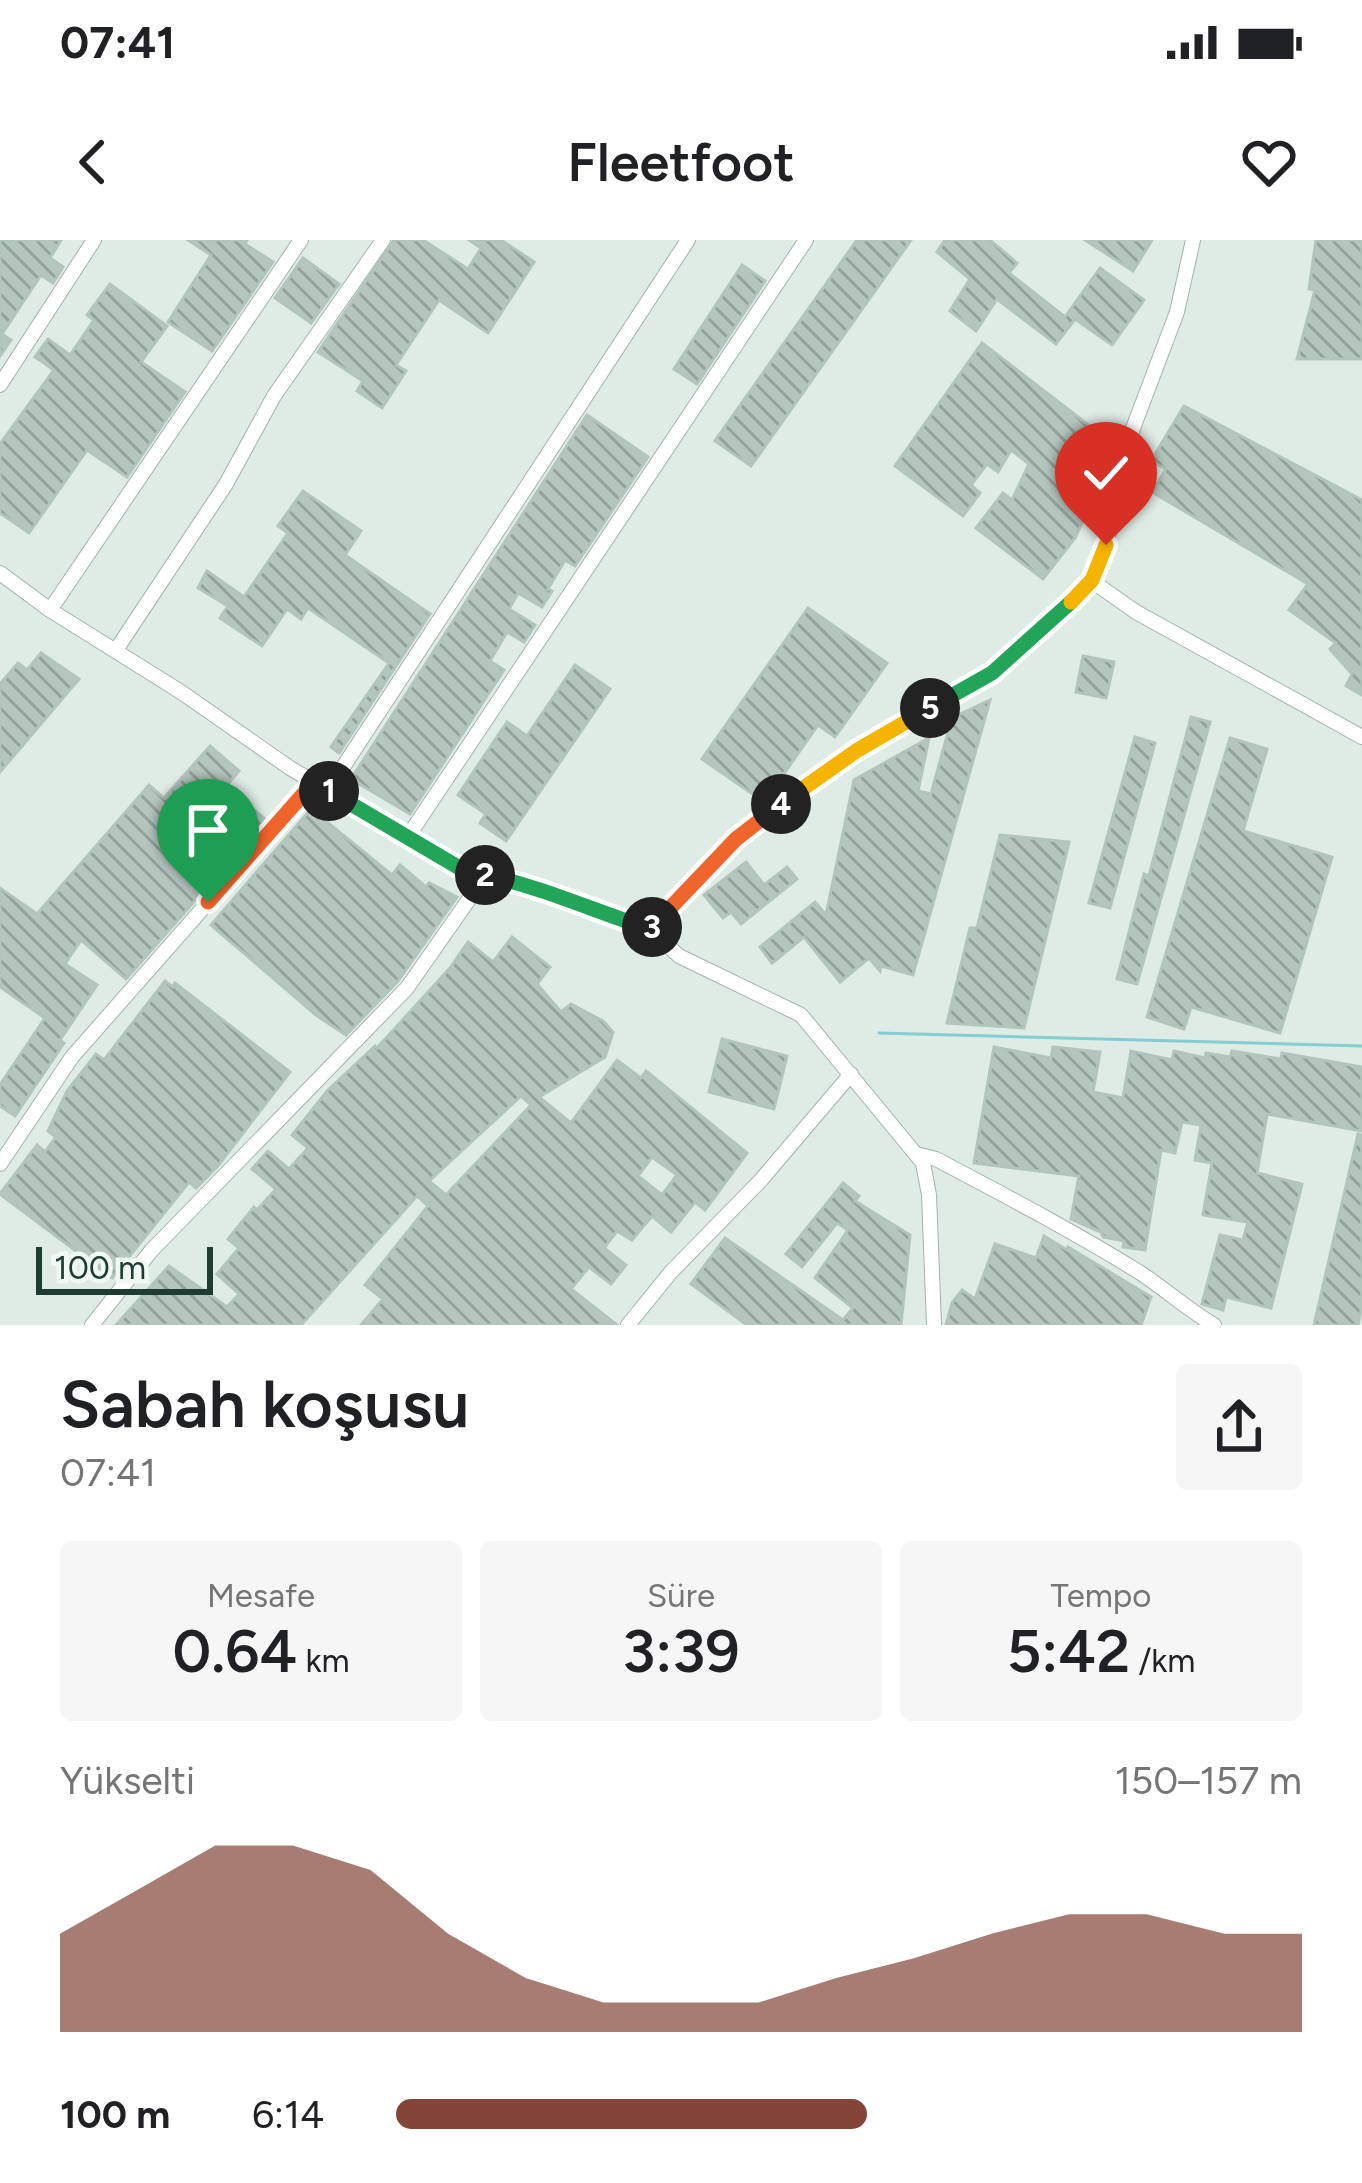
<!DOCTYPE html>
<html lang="tr">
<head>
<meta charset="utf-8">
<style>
  :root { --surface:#fff; --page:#f6f6f6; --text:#202124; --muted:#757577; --accent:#824538 }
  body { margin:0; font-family:Figtree,sans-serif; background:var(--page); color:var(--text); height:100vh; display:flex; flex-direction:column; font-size:45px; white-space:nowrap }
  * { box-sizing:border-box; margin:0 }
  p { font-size:39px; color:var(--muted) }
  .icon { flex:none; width:66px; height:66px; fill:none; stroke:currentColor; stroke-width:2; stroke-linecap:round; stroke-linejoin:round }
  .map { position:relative; height:1085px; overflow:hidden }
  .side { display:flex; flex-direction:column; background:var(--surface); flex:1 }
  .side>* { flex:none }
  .scale { position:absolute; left:36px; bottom:30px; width:177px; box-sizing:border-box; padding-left:12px; border:6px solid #1f3c33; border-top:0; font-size:33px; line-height:42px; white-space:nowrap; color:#1f3c33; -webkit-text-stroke:9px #f0f8f4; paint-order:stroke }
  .pin { position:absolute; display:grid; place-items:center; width:102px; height:102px; color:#fff; margin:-123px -51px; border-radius:50% 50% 50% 0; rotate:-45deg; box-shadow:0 0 12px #0007 }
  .pin .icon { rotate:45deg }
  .km { position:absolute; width:60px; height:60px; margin:-30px; border-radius:50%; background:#222; color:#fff; font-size:33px; line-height:60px; text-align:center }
  .round { display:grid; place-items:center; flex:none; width:126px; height:126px; border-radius:12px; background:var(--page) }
  .summary { display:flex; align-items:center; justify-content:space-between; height:204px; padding:0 60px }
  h1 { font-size:66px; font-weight:600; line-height:90px }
  .figures { display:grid; grid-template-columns:repeat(3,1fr); gap:18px; height:204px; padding:12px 60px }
  .figures div { display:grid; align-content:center; border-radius:12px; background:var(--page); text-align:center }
  .figures b { font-size:60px; font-weight:600 }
  .figures small { font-size:33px; font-weight:400 }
  .figures p { font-size:33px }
  .chart { height:336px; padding:24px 60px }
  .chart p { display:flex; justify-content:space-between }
  .chart svg { width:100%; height:216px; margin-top:12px; fill:var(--accent); opacity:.7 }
  ul { padding:0 60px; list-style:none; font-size:39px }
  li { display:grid; grid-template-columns:192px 144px 1fr; align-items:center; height:90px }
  li i { height:30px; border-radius:15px; background:var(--accent) }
  .status { display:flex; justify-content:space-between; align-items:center; height:84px; padding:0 60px; background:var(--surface); direction:ltr }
  .status svg { height:33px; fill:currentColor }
  header { display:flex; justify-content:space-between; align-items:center; height:156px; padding:0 60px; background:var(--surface); font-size:54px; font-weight:600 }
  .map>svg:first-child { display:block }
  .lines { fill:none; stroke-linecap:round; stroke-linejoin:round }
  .stream { stroke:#84ccd4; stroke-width:3 }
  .building { fill:url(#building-back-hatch); stroke:#b2c5bc; stroke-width:3; fill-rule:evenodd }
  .street-casing { stroke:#a2b3ac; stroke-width:16 }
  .street { stroke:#fff; stroke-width:14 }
  .split-1-casing { stroke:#fff; stroke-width:24 }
  .split-2-casing { stroke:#fff; stroke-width:24 }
  .split-3-casing { stroke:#fff; stroke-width:24 }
  .split-4-casing { stroke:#fff; stroke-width:24 }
  .split-5-casing { stroke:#fff; stroke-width:24 }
  .split-6-casing { stroke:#fff; stroke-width:24 }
  .split-7-casing { stroke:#fff; stroke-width:24 }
  .split-1 { stroke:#f0652b; stroke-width:15 }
  .split-2 { stroke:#22a559; stroke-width:15 }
  .split-3 { stroke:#22a559; stroke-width:15 }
  .split-4 { stroke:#f0652b; stroke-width:15 }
  .split-5 { stroke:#f5b400; stroke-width:15 }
  .split-6 { stroke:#22a559; stroke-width:15 }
  .split-7 { stroke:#f5b400; stroke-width:15 }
</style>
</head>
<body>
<div class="status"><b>07:41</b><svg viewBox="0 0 49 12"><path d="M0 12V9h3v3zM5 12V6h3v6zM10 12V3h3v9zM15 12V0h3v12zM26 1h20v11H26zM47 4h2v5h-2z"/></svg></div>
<header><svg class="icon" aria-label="back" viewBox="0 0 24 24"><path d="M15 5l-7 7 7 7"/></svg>Fleetfoot<svg class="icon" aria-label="heart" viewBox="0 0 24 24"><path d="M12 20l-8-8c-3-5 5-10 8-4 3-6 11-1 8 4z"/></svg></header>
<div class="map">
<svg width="1362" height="1085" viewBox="0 0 1362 1085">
  <defs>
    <pattern id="building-back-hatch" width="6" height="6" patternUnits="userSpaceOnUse" patternTransform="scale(3)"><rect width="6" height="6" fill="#b5c6be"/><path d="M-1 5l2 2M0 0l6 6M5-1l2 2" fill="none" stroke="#93a29b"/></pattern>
  </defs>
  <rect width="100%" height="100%" fill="#dfebe5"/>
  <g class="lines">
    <!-- stream -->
    <path class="stream" d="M879,793L1362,806"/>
  </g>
  <!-- building -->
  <g class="building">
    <path d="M0,0H61L50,18L63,27L53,43L41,35L2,94L11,100L0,116Z"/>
    <path d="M188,0H247L245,4L273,22L212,111L168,82L211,15Z"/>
    <path d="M394,0H423L468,29L481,8L469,0H501L534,22L488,93L439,60L396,125L406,131L382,168L357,151L363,141L318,112Z"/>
    <path d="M857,0H911L751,226L715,201Z"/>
    <path d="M945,0H990L1017,23L1009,33L1065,77L1100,28L1144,60L1112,105L1075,79L1056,104L997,59L976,91L950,71L970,39L937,12Z"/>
    <path d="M1085,0H1152L1133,31Z"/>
    <path d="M1316,0H1362V119H1297L1315,50L1309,49Z"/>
    <path d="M303,18L339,44L311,83L275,58Z"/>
    <path d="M742,25L765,41L697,144L674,129Z"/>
    <path d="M110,44L167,86L141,122L185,152L127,237L87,210L29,293L0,273V204L54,130L35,117L48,99L70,115L94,80L87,75Z"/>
    <path d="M982,103L1117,207L1075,298L1043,339L976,288L1003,253L1012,260L1029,224L1011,210L998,232L987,224L971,245L980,253L963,276L895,226Z"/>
    <path d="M1184,166L1362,260V455L1346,446L1352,434L1330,409L1336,403L1289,370L1308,344L1152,252L1166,229L1151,221Z"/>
    <path d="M587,175L648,217L575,326L565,320L548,349L552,351L542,367L518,353L509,369L535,385L524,402L507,392L490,421L504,430L410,574L351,539Z"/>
    <path d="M303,251L361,291L345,315L430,374L339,513L331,507L389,423L308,368L301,379L287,369L262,406L220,378L228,366L198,348L207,331L244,357L288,293L278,286Z"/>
    <path d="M808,368L887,423L835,497L818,485L764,562L702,519Z"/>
    <path d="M41,413L79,439L0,532V444L18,423L27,430Z"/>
    <path d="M1083,416L1114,422L1106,458L1076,452Z"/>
    <path d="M575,425L610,449L506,601L480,583L486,574L458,555L507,482L527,496Z"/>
    <path d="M990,460L913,735L881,726L880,731L869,718L840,742L804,697L772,723L760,707L815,662L826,675L854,540L929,498L918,551L931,554L952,478Z"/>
    <path d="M1191,477L1210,482L1137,744L1117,739L1144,634L1149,636Z"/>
    <path d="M1135,497L1155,503L1110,668L1089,663Z"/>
    <path d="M1230,498L1267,509L1243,591L1332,617L1280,793L1191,767L1184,789L1147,777Z"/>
    <path d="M210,506L239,531L226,546L266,580L126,739L81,700L65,724L97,745L60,800L64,803L15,876L0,866V845L45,778L0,747V648L37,674L149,545L164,558Z"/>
    <path d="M311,569L392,635L400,625L426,647L429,643L457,657L398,741L346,795L316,775L211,685Z"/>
    <path d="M1000,595L1069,602L1024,788L947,783L970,688H977Z"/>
    <path d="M746,622L764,645L787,627L797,639L741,684L731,672L723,678L704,655Z"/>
    <path d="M512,697L550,727L537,744L561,772L571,764L603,781L613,792L605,817L539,857L571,883L617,820L641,838L646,831L747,913L705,970L695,962L671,992L652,976L632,1000L617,991L604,1008L626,1025L611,1044L589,1027L571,1049L617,1085H361L383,1059L365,1045L428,966L417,956L301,1085H116L169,1026L227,1067L239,1054L217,1034L239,1008L228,999L254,967L257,970L276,949L252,929L268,911L289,929L308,908L292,895L328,850L375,806L377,808L450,728L468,702L493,722ZM521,856L531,865L446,955L429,941ZM652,917L677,935L662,955L638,936Z"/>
    <path d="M165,741L173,747L175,743L290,832L217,927L196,948L189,942L112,1038L0,954L37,905L45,912L56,897L48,891L67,851L96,814L104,820Z"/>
    <path d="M722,799L787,816L774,869L709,852Z"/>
    <path d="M994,807L1051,818L1053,807L1100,812L1093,852L1123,858L1131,811L1172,820L1174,811L1205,818L1206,813L1230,817L1232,811L1281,819L1282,813L1362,827V891L1267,874L1257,933L1302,944L1271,1068L1226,1057L1223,1070L1202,1064L1220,995L1243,1000L1248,982L1203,975L1212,923L1195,920L1201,885L1182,882L1175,913L1161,910L1145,1010L1123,1007L1124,1001L1103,997L1101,992L1071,979L1079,936L974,923Z"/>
    <path d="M1358,894L1362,895V1066L1358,1085H1314Z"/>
    <path d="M843,943L859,956L855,961L910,995L901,1085H747L691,1044L725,998L843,1080L853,1068L815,1038L848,990L837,983L802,1027L786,1014Z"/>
    <path d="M1044,996L1067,1010L1068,1007L1151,1057L1141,1085H946L952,1063L962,1050L975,1059L995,1004L1036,1018Z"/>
  </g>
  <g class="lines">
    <!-- street casing -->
    <g class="street-casing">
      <g id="street">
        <path d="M0,145L94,0"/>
        <path d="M0,333L50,370L181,452L290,528L463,630L537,646L650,689L679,716L801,775L923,923L929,955L934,1085"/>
        <path d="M1092,341L1136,372L1362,497"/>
        <path d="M50,370L301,0"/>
        <path d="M116,410L226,244L274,156L383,0"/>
        <path d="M328,550L688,0"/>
        <path d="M407,598L806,0"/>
        <path d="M650,689L736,599L856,511L992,433L1054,381L1092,341L1106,305L1132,191L1177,72L1193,0"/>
        <path d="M916,914L936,919C1004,955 1073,991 1139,1032C1165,1049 1187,1069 1214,1085"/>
        <path d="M0,924L72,817L314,542"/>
        <path d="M92,1085L151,1011L407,748L486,635"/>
        <path d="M628,1085L671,1032L761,940L851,834"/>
      </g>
    </g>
    <!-- street -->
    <use href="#street" class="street"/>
  </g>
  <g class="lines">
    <!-- split-1 casing -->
    <g class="split-1-casing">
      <path id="split-1" d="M208,662L314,542L329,551"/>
    </g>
    <!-- split-2 casing -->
    <g class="split-2-casing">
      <path id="split-2" d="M329,551L463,630L485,635"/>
    </g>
    <!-- split-3 casing -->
    <g class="split-3-casing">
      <path id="split-3" d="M485,635C542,647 594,671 650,689L652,687"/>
    </g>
    <!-- split-4 casing -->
    <g class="split-4-casing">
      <path id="split-4" d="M652,687L736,599L781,564"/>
    </g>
    <!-- split-5 casing -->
    <g class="split-5-casing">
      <path id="split-5" d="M781,564L856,511L930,468"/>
    </g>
    <!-- split-6 casing -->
    <g class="split-6-casing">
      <path id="split-6" d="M930,468L992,433L1071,362"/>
    </g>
    <!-- split-7 casing -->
    <g class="split-7-casing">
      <path id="split-7" d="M1071,362L1092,340L1106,305"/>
    </g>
    <!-- split-1 -->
    <use href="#split-1" class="split-1"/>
    <!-- split-2 -->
    <use href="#split-2" class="split-2"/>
    <!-- split-3 -->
    <use href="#split-3" class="split-3"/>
    <!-- split-4 -->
    <use href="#split-4" class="split-4"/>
    <!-- split-5 -->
    <use href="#split-5" class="split-5"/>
    <!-- split-6 -->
    <use href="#split-6" class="split-6"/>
    <!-- split-7 -->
    <use href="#split-7" class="split-7"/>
  </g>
</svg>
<div class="scale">100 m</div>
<div class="pin" style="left:208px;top:662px;background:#1e9e55"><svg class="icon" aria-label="arrive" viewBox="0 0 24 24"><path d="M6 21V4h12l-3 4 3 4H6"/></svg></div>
<div class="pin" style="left:1106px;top:305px;background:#d93025"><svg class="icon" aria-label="check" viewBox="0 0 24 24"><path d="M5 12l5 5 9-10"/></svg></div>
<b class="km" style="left:329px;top:551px">1</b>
<b class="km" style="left:485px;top:635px">2</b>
<b class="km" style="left:652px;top:687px">3</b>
<b class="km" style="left:781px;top:564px">4</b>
<b class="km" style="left:930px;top:468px">5</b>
</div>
<section class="side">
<div class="summary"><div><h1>Sabah koşusu</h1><p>07:41</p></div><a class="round"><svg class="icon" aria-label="share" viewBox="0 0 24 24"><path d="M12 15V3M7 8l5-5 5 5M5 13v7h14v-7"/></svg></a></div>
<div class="figures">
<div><p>Mesafe</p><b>0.64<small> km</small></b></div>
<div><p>Süre</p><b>3:39</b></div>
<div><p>Tempo</p><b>5:42<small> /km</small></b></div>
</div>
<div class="chart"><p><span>Yükselti</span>150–157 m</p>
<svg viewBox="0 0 160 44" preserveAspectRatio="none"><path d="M0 44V24L10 15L20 6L30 6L40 11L50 24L60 33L70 38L80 38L90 38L100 33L110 29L120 24L130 20L140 20L150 24L160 24V44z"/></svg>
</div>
<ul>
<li><b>100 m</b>6:14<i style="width:52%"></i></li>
</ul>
</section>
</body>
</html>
